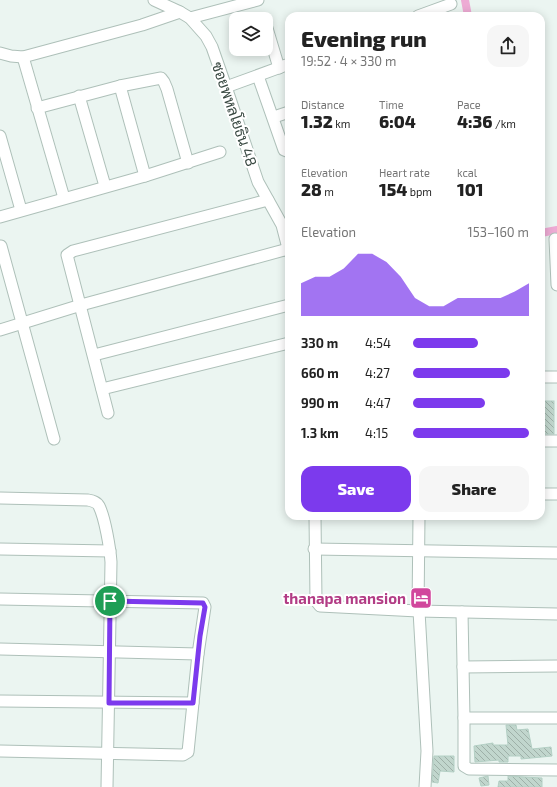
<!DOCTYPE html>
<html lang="en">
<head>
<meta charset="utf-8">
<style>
  :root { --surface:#fff; --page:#f6f6f6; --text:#222; --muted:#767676; --accent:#7c3aed }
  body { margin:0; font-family:"Exo 2",Sarabun,sans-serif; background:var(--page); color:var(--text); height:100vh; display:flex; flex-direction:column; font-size:15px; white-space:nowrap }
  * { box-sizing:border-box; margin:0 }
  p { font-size:13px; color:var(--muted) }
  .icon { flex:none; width:22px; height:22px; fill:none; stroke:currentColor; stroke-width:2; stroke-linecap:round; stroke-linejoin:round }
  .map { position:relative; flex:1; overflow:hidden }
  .panel { position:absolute; left:285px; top:12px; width:260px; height:508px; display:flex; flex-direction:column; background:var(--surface); border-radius:12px; box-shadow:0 2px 10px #0003 }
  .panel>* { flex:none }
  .fabs { position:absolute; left:229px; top:12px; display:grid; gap:8px }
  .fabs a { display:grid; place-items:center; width:44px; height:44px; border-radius:8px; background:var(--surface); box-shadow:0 2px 10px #0003; font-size:20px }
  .pin { position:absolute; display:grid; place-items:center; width:34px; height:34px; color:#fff; margin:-17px; border:2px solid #fff; border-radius:50%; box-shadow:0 1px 4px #0007 }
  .round { display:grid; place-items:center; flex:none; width:42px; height:42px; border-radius:12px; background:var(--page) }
  .head { display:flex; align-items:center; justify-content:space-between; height:68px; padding:0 16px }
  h1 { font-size:22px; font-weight:800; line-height:30px }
  .metrics { display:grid; grid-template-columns:repeat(3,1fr); gap:6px; height:68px; padding:4px 16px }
  .metrics div { display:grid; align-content:center }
  .metrics b { font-size:17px; font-weight:800 }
  .metrics small { font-size:11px; font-weight:400 }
  .metrics p { font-size:11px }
  .chart { height:112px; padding:8px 16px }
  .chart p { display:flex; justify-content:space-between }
  .chart svg { width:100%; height:72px; margin-top:4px; fill:var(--accent); opacity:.7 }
  .cta { display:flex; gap:8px; margin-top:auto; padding:8px 16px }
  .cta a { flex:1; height:46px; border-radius:12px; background:var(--accent); color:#fff; font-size:16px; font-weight:800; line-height:46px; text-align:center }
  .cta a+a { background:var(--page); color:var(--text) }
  ul { padding:0 16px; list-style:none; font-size:13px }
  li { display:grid; grid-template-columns:64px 48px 1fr; align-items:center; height:30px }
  li i { height:10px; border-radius:5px; background:var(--accent) }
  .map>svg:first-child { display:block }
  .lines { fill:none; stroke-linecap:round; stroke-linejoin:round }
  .canal { stroke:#edabd4; stroke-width:8 }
  .building { fill:url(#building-back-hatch); stroke:#b4d0c5 }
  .minor-casing { stroke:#aec0b9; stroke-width:13 }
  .minor { stroke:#fff; stroke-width:11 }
  .route-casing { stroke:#fff; stroke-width:8 }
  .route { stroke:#7c3aed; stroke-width:5 }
  .labels { text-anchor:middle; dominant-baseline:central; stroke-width:4; stroke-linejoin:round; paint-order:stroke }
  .street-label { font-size:15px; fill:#394942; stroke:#fff }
  .hotel-label { font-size:15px; font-weight:bold; fill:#b23c85; stroke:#fff; text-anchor:end }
</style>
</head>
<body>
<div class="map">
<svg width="557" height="787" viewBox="0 0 557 787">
  <defs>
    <pattern id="building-back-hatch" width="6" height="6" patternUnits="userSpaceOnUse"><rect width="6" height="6" fill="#c1d6cd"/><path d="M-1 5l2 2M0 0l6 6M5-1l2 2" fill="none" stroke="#9eb0a8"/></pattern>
  </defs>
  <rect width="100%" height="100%" fill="#ebf5f1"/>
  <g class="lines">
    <!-- canal -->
    <g class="canal">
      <path d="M465,0L468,16"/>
      <path d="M541,233L557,230"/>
    </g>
  </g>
  <!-- building -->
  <g class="building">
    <rect x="541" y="401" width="13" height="33"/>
    <path d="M506,725H516L517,730L528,729L532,749L551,747L552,756L521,759V756H508V762H499V760L475,762L474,746L493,743V745H508Z"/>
    <path d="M434,756H454V772L440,771L438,783L432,782Z"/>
    <path d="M488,776L489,785L481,786L479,778Z"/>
    <path d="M508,776L542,778V787H498L499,781H508Z"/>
  </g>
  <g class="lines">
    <!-- minor casing -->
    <g class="minor-casing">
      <g id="minor">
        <path d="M154,0L180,12L190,18L206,36L212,47L226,87L258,182L282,225L289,252"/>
        <path d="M418,16L451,4"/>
        <path d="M190,18L258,0"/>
        <path d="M267,28L279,68"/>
        <path d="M0,53L11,56L23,57L142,25L180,12"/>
        <path d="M23,57L64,198"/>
        <path d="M258,76L284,150L289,152"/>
        <path d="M120,86L145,176"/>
        <path d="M226,87L289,64"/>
        <path d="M79,96L105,186"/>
        <path d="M37,108L120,86L161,78L164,82L167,89L188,163"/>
        <path d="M274,117L289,112"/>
        <path d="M0,136L21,210"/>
        <path d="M0,217L145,176L220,152"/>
        <path d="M555,239L557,285"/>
        <path d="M1,246L54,439"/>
        <path d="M0,330L81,305L288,249"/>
        <path d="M94,355L289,305"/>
        <path d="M541,377H557"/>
        <path d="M102,389L289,343"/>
        <path d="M108,413L67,255L73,251L268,200"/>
        <path d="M541,441H557"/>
        <path d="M541,494H557"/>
        <path d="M0,498L88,500C93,501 97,502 99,506C105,518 110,548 111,562L107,787"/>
        <path d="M315,516L316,601L320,606L418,611L557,614"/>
        <path d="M0,549L110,551"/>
        <path d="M314,549L557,553"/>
        <path d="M0,599L203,603L205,607L198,654L188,752L183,755L0,751"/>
        <path d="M418,611L419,516"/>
        <path d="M419,611L427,751L425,787"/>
        <path d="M462,612L464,718V766L469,769L557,770"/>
        <path d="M0,649L198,654"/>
        <path d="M463,667L557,666"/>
        <path d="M0,701L193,703"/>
        <path d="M464,718H557"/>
      </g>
    </g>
    <!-- minor -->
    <use href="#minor" class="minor"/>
  </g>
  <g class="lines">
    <!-- route casing -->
    <g class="route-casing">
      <path id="route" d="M110,601L203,603L205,607L200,636L193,703H109Z"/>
    </g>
    <!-- route -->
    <use href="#route" class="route"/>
  </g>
  <!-- icons -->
  <defs>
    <g id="hotel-square" transform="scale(1.15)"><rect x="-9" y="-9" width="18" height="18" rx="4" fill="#d1479c" stroke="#fff"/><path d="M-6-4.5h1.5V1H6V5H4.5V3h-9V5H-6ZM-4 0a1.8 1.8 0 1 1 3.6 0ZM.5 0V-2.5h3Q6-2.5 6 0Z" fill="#fff"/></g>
  </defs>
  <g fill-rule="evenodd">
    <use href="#hotel-square" x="421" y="598"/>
  </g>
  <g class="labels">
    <!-- street labels -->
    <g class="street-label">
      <text transform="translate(235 114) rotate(71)">ซอยพหลโยธิน 48</text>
    </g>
    <!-- hotel labels -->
    <g class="hotel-label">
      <text x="406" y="598">thanapa mansion</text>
    </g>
  </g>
</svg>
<div class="fabs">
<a><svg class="icon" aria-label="layers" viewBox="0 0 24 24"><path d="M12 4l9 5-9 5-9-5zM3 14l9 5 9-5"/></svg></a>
</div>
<div class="pin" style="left:110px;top:601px;background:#1e9e55"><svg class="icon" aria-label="arrive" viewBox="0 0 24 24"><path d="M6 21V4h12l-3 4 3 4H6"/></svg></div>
<section class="panel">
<div class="head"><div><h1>Evening run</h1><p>19:52 · 4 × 330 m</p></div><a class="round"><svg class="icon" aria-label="share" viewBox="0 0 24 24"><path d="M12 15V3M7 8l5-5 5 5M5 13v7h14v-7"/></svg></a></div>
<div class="metrics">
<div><p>Distance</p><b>1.32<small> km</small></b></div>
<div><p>Time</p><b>6:04</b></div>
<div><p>Pace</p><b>4:36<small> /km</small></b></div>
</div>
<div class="metrics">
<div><p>Elevation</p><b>28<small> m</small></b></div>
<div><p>Heart rate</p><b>154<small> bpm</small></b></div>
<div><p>kcal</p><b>101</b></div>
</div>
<div class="chart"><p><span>Elevation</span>153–160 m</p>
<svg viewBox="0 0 160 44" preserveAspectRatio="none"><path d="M0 44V24L10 20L20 20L30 15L40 6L50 6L60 11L70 20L80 33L90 38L100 38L110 33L120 33L130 33L140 33L150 29L160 24V44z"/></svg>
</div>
<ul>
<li><b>330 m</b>4:54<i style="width:56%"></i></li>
<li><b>660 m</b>4:27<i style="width:84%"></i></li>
<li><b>990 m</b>4:47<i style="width:62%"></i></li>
<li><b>1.3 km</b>4:15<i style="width:100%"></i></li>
</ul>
<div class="cta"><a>Save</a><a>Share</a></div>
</section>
</div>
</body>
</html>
